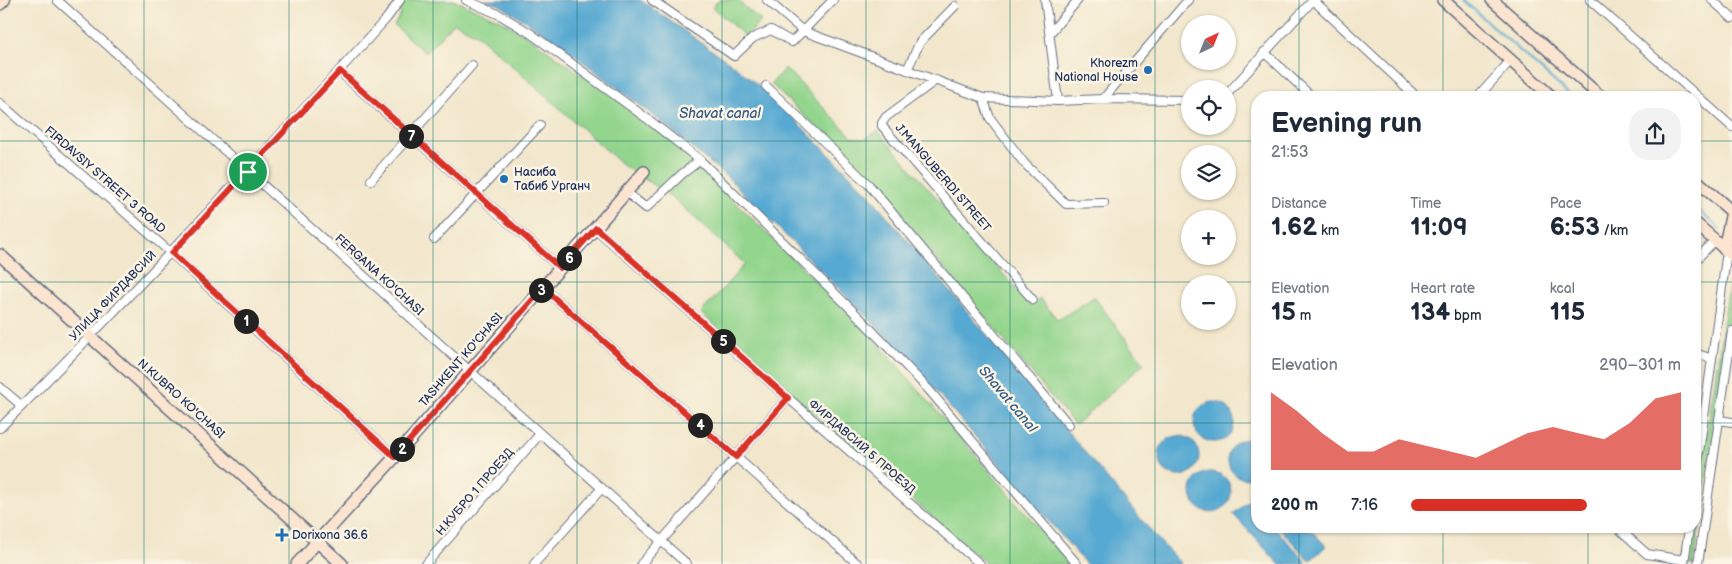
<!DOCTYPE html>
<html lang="en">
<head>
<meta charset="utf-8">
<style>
  :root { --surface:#fff; --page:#f2f2f3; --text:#1f2937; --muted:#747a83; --accent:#d93025 }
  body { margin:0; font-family:"Balsamiq Sans",sans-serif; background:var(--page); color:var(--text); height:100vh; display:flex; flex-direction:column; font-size:19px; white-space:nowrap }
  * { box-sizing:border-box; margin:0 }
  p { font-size:16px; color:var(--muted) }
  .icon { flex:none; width:28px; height:28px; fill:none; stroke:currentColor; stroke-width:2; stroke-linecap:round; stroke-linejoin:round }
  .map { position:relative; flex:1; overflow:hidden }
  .details { position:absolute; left:1251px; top:91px; width:450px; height:442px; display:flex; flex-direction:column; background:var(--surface); border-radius:20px; box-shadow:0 1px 4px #0004 }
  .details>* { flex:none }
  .needle { width:32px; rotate:43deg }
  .fabs { position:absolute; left:1181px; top:15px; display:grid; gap:10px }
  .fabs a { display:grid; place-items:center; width:55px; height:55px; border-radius:50%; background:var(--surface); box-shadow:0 1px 4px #0004; font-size:25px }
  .pin { position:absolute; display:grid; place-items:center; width:42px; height:42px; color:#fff; margin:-21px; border:2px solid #fff; border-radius:50%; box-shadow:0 1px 5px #0007 }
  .km { position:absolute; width:25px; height:25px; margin:-12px; border-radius:50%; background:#222; color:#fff; font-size:14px; line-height:25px; text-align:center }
  .round { display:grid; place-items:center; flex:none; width:52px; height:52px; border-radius:20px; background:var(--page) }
  .overview { display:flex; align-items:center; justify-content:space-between; height:85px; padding:0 20px }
  h1 { font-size:28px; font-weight:600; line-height:38px }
  .metrics { display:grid; grid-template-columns:repeat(3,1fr); gap:8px; height:85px; padding:5px 20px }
  .metrics div { display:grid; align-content:center }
  .metrics b { font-size:25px; font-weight:600 }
  .metrics small { font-size:14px; font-weight:400 }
  .metrics p { font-size:14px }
  .chart { height:140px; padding:10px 20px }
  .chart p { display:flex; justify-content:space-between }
  .chart svg { width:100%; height:90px; margin-top:5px; fill:var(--accent); opacity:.7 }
  ul { padding:0 20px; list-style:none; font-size:16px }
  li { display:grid; grid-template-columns:80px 60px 1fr; align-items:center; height:38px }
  li i { height:12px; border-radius:6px; background:var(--accent) }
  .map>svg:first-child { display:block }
  .grass { fill:url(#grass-dots); stroke:#578276 }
  .park { fill:#93d58d; stroke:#578276 }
  .water { fill:#57a9d2; stroke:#396c98 }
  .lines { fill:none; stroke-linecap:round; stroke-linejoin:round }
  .stream { stroke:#57a9d2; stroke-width:2 }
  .street-casing { stroke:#666f84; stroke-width:10 }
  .secondary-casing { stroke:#666f84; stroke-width:14 }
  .street { stroke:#fff; stroke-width:8 }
  .secondary { stroke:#fce5d0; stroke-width:11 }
  .route-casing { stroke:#fff; stroke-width:10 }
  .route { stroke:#d93025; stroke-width:6 }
  .grid { fill:none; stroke:#0f766e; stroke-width:1; stroke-opacity:0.55 }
  .poi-dot { fill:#1f6fb2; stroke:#fcf5e5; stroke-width:2 }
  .labels { text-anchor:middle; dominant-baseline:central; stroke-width:5; stroke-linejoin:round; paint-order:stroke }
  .poi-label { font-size:12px; fill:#1b2f5e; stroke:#fcf5e5; text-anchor:start }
  .street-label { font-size:12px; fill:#1b2f5e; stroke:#fcf5e5 }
  .water-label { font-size:14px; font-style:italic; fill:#305a87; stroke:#fcf5e5 }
</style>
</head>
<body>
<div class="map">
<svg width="1732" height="564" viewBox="0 0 1732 564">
  <defs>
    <pattern id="grass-dots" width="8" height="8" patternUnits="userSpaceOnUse" patternTransform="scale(1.25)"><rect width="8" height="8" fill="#93d58d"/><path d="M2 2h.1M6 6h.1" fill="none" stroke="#7eb77c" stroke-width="1.8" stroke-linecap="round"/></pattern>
  </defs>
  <rect width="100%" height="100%" fill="#fcf5e5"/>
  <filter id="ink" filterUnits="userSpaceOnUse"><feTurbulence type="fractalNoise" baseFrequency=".02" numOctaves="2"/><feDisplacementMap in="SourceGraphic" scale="10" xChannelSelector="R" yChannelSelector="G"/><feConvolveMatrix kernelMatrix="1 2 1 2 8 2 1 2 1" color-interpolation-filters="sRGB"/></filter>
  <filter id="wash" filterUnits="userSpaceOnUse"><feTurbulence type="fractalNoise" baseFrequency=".0096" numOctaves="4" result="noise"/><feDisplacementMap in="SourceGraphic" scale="20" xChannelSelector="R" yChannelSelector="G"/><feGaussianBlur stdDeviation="1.12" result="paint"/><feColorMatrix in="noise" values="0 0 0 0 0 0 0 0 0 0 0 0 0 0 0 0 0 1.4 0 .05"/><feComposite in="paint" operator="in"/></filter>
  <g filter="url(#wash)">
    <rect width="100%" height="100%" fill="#f2e7cc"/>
    <!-- grass -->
    <path class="grass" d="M1731,272L1732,273V304L1694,564H1688L1693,528H1695V515Z"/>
    <!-- park -->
    <g class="park">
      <path d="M404,0H454L500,20L532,39L649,123L686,154L869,333L1070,564H987L790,393L701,313L745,264L672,197L624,166L478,35L454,22L425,53L394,25L401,14L398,10Z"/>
      <path d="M719,0H737L761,21L746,37L712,7Z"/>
      <path d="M785,68L852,137L865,139L878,131L1031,306L1040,299L1058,320L1094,297L1144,363L1075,425L867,176L771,84Z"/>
    </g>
    <!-- water -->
    <g class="water">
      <path d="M484,0H640L736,67L772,97L867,192L1156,537L1181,564H1086L900,350L728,178L658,119L555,40L500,5Z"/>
      <circle cx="1214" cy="422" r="20"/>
      <circle cx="1179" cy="456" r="20"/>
      <path d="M1247,439L1258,442L1257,476C1229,490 1213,445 1247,439Z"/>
      <circle cx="1211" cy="492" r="20"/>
      <path d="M1250,500L1257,509L1258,528H1275L1307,563L1305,564H1279L1233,514Z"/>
      <path d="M1279,528H1309L1326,546L1310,561Z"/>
    </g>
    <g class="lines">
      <!-- stream -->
      <g class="stream">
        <path d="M1463,0L1573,98"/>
        <path d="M1695,207L1720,229"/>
      </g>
    </g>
  </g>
  <g filter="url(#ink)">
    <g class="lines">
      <!-- street casing -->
      <g class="street-casing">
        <g id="street">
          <path d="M57,0L470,371L687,564"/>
          <path d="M466,0L500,15L530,33L649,120L700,160"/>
          <path d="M652,0L734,56L753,38L771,30L792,42L833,0"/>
          <path d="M767,0L803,31L983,98L1058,101L1103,99L1190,100"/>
          <path d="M1045,0L1058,101"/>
          <path d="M1313,0L1418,98"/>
          <path d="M1590,0L1732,127"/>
          <path d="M1712,0L1732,18"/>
          <path d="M1050,33L1078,0"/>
          <path d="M1264,52L1313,98"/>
          <path d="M907,70L920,42L955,6"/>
          <path d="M339,71L560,268"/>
          <path d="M936,80L886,117L882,123V126L1033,300"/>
          <path d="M766,86L869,185L1069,425"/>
          <path d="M1228,93L1313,0"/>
          <path d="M983,98L990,118L1024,163L1066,204L1104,203"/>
          <path d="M1477,98L1511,60"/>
          <path d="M1103,99L1188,0"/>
          <path d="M0,103L171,253L395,457"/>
          <path d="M371,180L472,65"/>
          <path d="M626,192L646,208L682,174L700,160L860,318L929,390L1077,564"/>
          <path d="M595,228L788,398L980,564"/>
          <path d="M434,239L540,125"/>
          <path d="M1695,261L1715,240"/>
          <path d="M543,288L858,564"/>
          <path d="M1695,353L1712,359"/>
          <path d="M0,387L22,406"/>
          <path d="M1719,420L1732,422"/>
          <path d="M0,428C133,295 261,157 387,18L400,0"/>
          <path d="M1695,481L1727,251"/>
          <path d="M1618,528L1647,554L1684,560"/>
          <path d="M1684,563L1689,528"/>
          <path d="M426,564L540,434"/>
          <path d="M534,564L602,488"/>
          <path d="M641,564L788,398"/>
          <path d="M1698,564L1732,331"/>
        </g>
      </g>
      <!-- secondary casing -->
      <g class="secondary-casing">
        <g id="secondary">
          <path d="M1443,0L1553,98"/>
          <path d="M1492,0L1602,98"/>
          <path d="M0,4L4,0"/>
          <path d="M1695,179L1732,212"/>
          <path d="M1695,223L1732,255"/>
          <path d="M1724,249L1732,212"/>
          <path d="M0,255L342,564"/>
          <path d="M297,564L395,457L644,172"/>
        </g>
      </g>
      <!-- street -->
      <use href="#street" class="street"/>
      <!-- secondary -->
      <use href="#secondary" class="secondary"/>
    </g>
  </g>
  <g class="lines" filter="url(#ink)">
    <!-- route casing -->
    <g class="route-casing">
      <path id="route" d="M340,71L560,268L596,228L788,398L736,457L543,288L395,457L172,253Z"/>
    </g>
    <!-- route -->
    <use href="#route" class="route"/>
  </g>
  <!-- grid -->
  <path class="grid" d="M144,0V564M289,0V564M433,0V564M577,0V564M722,0V564M866,0V564M1010,0V564M1155,0V564M1299,0V98M1443,0V98M1588,0V98M0,141H1258M1695,141H1732M0,282H1258M1695,282H1732M0,423H1258M1695,423H1732M1299,528V564M1443,528V564M1588,528V564"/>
  <!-- markers -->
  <g class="poi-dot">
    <circle cx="1148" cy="70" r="5"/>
    <circle cx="504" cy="179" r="5"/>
    <path d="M279.5 527.5h5v5h5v5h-5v5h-5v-5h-5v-5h5z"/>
  </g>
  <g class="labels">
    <!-- poi labels -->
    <g class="poi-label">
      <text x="1138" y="63" text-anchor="end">Khorezm<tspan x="1138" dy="14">National House</tspan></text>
      <text x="514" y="172">Насиба<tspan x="514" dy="14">Табиб Урганч</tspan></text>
      <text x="292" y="535">Dorixona 36.6</text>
    </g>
    <!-- street labels -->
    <g class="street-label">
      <text transform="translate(943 178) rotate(49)">J.MANGUBERDI STREET</text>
      <text transform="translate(105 180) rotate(41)">FIRDAVSIY STREET 3 ROAD</text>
      <text transform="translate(379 275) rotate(42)">FERGANA KO'CHASI</text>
      <text transform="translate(113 296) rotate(-46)">УЛИЦА ФИРДАВСИЙ</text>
      <text transform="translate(461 360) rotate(-49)">TASHKENT KO'CHASI</text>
      <text transform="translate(181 399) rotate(42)">N.KUBRO KO'CHASI</text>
      <text transform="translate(862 447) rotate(41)">ФИРДАВСИЙ 5 ПРОЕЗД</text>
      <text transform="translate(475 492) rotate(-49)">Н.КУБРО 1 ПРОЕЗД</text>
    </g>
    <!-- water labels -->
    <g class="water-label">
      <text x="720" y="113">Shavat canal</text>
      <text transform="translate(1008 399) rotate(50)">Shavat canal</text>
    </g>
  </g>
</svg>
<div class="fabs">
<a><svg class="needle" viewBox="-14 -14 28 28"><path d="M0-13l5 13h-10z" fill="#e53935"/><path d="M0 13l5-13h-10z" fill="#747a83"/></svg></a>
<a><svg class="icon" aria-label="locate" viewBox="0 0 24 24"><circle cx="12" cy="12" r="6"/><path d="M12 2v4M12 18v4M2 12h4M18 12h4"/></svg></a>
<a><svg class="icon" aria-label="layers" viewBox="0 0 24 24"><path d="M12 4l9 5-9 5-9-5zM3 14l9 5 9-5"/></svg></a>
<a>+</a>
<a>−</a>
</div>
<div class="pin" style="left:248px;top:172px;background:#1e9e55"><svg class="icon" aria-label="arrive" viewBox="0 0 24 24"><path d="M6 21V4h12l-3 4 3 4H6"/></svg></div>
<b class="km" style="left:246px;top:321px">1</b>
<b class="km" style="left:402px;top:449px">2</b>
<b class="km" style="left:541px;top:290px">3</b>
<b class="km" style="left:700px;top:425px">4</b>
<b class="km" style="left:723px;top:341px">5</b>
<b class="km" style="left:569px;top:258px">6</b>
<b class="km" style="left:411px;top:136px">7</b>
<section class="details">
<div class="overview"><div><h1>Evening run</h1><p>21:53</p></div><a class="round"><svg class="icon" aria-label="share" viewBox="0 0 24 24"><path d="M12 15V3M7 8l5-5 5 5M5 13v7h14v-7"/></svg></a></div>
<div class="metrics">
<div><p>Distance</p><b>1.62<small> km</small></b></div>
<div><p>Time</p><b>11:09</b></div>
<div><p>Pace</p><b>6:53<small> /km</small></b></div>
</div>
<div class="metrics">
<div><p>Elevation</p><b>15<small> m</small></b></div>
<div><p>Heart rate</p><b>134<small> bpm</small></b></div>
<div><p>kcal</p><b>115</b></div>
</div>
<div class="chart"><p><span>Elevation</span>290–301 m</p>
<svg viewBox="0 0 160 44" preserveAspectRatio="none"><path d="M0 44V6L10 15L20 26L30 35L40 35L50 29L60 32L70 35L80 38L90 32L100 26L110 23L120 26L130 29L140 21L150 9L160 6V44z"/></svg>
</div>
<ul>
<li><b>200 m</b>7:16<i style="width:65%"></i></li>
</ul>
</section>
</div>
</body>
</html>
